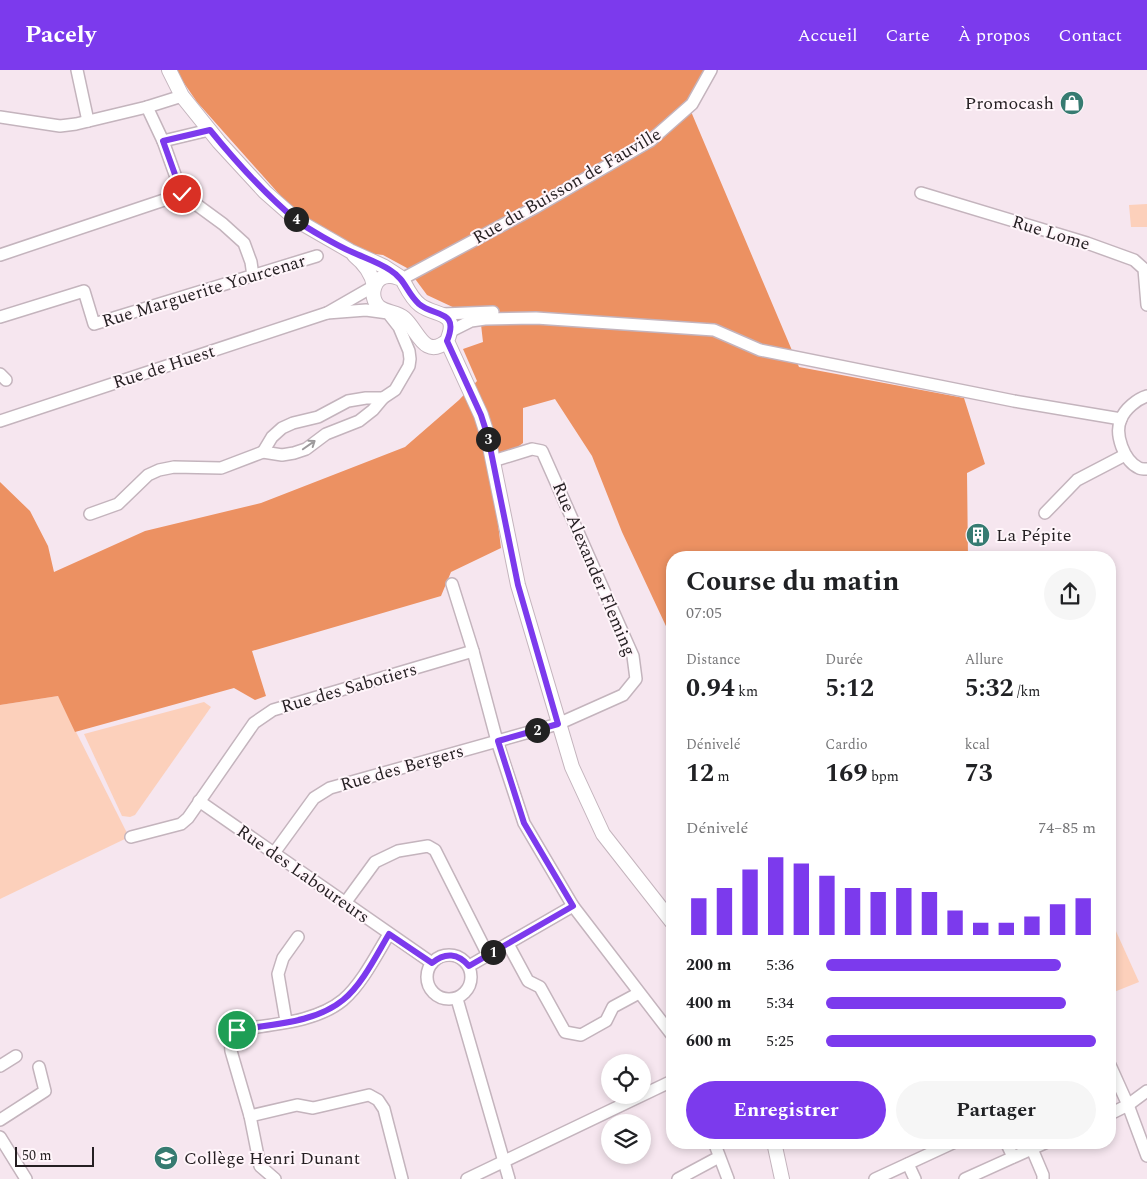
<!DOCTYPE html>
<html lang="fr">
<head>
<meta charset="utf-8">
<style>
  :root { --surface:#fff; --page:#f6f6f6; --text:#202124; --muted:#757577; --accent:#7c3aed }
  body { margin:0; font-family:Spectral,serif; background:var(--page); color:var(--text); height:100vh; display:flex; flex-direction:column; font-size:19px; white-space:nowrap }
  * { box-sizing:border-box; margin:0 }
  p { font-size:16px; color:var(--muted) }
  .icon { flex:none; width:28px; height:28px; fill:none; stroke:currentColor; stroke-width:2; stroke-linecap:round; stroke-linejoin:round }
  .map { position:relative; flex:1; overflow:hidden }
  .sheet { position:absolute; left:666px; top:481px; width:450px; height:598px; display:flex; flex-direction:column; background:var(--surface); border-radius:20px; box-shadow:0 2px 8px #0003 }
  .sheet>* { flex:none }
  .buttons { position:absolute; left:601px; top:984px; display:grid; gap:10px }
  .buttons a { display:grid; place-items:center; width:50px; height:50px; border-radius:50%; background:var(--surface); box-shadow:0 2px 8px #0003; font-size:25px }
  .scale { position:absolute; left:15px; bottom:12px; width:79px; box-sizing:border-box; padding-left:5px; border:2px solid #251f22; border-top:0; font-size:14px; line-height:18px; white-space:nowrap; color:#251f22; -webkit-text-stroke:4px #fff5fa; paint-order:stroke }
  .pin { position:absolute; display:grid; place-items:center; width:42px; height:42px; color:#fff; margin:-21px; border:2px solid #fff; border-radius:50%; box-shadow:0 1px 5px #0007 }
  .km { position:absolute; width:25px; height:25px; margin:-12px; border-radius:50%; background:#222; color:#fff; font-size:14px; line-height:25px; text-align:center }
  .round { display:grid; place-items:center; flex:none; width:52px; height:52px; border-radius:26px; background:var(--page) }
  .head { display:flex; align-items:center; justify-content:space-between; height:85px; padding:0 20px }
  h1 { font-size:28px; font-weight:700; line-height:38px }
  .stats { display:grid; grid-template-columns:repeat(3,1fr); gap:8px; height:85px; padding:5px 20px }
  .stats div { display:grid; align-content:center }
  .stats b { font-size:25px; font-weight:700 }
  .stats small { font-size:14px; font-weight:400 }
  .stats p { font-size:14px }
  .chart { height:140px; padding:10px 20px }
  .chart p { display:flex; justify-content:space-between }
  .chart svg { width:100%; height:90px; margin-top:5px; stroke:var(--accent); stroke-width:6 }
  .button { display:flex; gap:10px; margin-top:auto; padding:10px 20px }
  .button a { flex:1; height:58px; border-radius:30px; background:var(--accent); color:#fff; font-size:20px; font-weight:700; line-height:58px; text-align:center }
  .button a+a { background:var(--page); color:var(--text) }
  ul { padding:0 20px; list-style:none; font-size:16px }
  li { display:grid; grid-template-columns:80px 60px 1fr; align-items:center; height:38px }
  li i { height:12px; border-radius:6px; background:var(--accent) }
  header { display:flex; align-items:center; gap:30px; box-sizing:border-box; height:70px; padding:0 25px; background:var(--accent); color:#fff }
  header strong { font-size:24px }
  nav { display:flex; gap:28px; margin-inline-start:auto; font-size:18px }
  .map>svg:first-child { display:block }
  .green { fill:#fcd0bb }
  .forest { fill:#ec9162 }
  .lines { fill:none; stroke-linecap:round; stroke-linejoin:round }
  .minor-casing { stroke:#c4b4bd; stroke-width:14 }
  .tertiary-casing { stroke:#c4b4bd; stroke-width:16 }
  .minor { stroke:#fff; stroke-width:11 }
  .tertiary { stroke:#fff; stroke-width:14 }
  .oneway { stroke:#9d9a9c }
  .route-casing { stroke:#fff; stroke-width:10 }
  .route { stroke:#7c3aed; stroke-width:6 }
  .labels { text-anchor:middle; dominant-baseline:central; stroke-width:4; stroke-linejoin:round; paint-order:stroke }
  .poi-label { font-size:18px; fill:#251f22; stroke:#fff5fa; text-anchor:start }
  .street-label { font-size:18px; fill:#251f22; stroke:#fff5fa }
</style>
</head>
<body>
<header>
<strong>Pacely</strong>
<nav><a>Accueil</a><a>Carte</a><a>À propos</a><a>Contact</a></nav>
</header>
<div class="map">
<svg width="1147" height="1109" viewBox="0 0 1147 1109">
  <rect width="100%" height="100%" fill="#f6e6ef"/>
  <!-- green -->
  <g class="green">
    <path d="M1147,134V157H1131L1129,135Z"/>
    <path d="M58,626L129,767L0,829V635Z"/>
    <path d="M204,632L211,637L135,745L130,747L122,746L84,664Z"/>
    <path d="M1115,859L1139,912L1114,922L1110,913V861Z"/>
  </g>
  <!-- forest -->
  <path class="forest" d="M175,0H704L687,32L799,297L964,328L985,394L967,403L968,487L672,488V569L622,462L592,386L555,329L523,338V373L503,388L490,390L501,478L451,502L441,526L252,581L266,626L255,630L234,618L75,662L58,626L0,635V412L30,441L48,476L54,502L145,461L261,433L405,377L459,330L477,311L463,279L483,272L479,237L459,240L427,225L407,198L383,185L366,183L324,159L288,134L197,32Z"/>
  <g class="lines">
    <!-- minor casing -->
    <g class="minor-casing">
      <g id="minor">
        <path d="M77,0L88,51"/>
        <path d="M182,26L147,37L163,71L182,124L223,154L244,173L251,192L253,206"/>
        <path d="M0,47L60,56L76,54L147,37"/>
        <path d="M163,71L209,60"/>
        <path d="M921,123L1087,173L1134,190L1144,199L1147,235"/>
        <path d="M0,185L182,124"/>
        <path d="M402,209L536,137L650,71L692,34L711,0"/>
        <path d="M443,244L493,242"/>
        <path d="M0,247L84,221L94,254L317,186"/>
        <path d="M451,261L471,251L485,249L536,248L714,260L760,280L1014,331L1121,349"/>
        <path d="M0,304L6,310"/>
        <path d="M1147,326C1137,329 1125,339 1121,349C1114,364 1124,391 1139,398C1141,399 1144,399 1147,399"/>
        <path d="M0,351L327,243L374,216"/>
        <path d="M263,382L272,367L282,358L293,353L318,347L348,331L366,328H383"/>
        <path d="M1045,443L1077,410L1125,385"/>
        <path d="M90,444L118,434L148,405L159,400L174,397L221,398L263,382L282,385L294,383L306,379L326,364L359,351L373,340L383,328L395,320L409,296L410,289L409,281L399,257L388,243L366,240L327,243"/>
        <path d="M452,514L473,581L497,671L524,753L573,836L672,965"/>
        <path d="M199,731L432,893"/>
        <path d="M131,767L181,754L188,748L254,653L273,640L473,581"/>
        <path d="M274,783L314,728L330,718L558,654L623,625L636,609L633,586L542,381L532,379L493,391"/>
        <path d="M345,833L375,792L398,781L428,776L435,780L488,885"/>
        <path d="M508,874L528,911L540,917L565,962L581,965L606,951L613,937L639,923"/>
        <circle cx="449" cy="907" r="22"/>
        <path d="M469,896L573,836"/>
        <path d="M457,929L509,1109"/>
        <path d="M286,951L278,904L283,888L298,867"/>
        <path d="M1110,995L1128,1035L1147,1086"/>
        <path d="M0,996L16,986"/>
        <path d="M1110,1044L1128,1035L1147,1021"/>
        <path d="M250,1046L297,1035L313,1038L369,1025L378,1030L384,1039L402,1109"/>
        <path d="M0,1050L45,1021L39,997"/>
        <path d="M0,1067L26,1109"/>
        <path d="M714,1072L728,1109"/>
        <path d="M1006,1072L1013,1087"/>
        <path d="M1032,1079L1043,1105V1109"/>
        <path d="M908,1094L915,1109"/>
        <path d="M275,1109L260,1096L250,1046L231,981C230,972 231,967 237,960C272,954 315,953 343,930C361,915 377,884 389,864"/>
        <path d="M467,1109L672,1011"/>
        <path d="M678,1109L719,1087"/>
        <path d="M875,1109L955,1072"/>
        <path d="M965,1109L1047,1072"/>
      </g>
    </g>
    <!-- tertiary casing -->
    <g class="tertiary-casing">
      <g id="tertiary">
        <path d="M169,0L182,26L219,72L265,122L298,151L350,181L383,196L400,207"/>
        <path d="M354,185C365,194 372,203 374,216"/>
        <path d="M447,271C424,290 418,260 404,248C397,242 387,243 379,237C368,226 374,205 390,206C394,206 398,208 402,209C407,218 411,228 420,235C436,247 460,240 447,271L481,345L488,367L518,515L572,697L603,764L672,852"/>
        <path d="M774,1072L782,1109"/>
      </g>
    </g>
    <!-- minor -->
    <use href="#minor" class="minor"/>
    <!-- tertiary -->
    <use href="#tertiary" class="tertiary"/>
  </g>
  <!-- one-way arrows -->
  <defs><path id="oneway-shaft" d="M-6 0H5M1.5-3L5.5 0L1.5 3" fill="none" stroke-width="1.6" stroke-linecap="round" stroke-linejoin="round" transform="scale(1.25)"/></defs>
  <use class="oneway" href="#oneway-shaft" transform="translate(309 375) rotate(-35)"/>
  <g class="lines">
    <!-- route casing -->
    <g class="route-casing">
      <path id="route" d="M182,124L163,71L210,60C236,92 264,123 296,150C308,159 338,176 352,182C365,188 378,192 390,200C406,210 406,222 419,234C434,247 460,239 447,271L481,345L488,367L518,515L558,654L498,671L524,753L573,836L469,896C458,883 445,882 432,893L389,864C377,884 362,915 343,930C315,953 272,954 237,960"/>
    </g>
    <!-- route -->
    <use href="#route" class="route"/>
  </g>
  <!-- icons -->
  <defs>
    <g id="shop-disc" transform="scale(1.25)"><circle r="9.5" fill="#367b71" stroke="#fff5fa"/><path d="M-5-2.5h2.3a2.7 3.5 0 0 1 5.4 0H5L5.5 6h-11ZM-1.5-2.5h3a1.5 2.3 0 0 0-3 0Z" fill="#fff"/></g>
    <g id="building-disc" transform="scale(1.25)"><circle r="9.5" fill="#367b71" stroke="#fff5fa"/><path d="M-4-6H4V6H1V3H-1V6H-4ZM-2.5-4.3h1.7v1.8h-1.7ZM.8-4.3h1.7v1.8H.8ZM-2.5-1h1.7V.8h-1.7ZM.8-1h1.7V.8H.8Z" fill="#fff"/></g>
    <g id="school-disc" transform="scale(1.25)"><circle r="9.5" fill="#367b71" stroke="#fff5fa"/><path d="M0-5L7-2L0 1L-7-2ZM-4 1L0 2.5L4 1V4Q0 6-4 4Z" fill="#fff"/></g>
  </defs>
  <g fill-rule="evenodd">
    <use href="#shop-disc" x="1072" y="33"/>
    <use href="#building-disc" x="978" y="465"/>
    <use href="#school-disc" x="166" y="1088"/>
  </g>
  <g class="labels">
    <!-- poi labels -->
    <g class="poi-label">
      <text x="1054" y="33" text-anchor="end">Promocash</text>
      <text x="996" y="465">La Pépite</text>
      <text x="184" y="1088">Collège Henri Dunant</text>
    </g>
    <!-- street labels -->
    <g class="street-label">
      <text transform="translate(567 116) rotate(-30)">Rue du Buisson de Fauville</text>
      <text transform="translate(1051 163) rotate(17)">Rue Lome</text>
      <text transform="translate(204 221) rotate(-17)">Rue Marguerite Yourcenar</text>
      <text transform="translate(164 297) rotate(-18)">Rue de Huest</text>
      <text transform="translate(594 499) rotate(67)">Rue Alexander Fleming</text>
      <text transform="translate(349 618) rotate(-16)">Rue des Sabotiers</text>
      <text transform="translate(402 698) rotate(-16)">Rue des Bergers</text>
      <text transform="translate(303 804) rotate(35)">Rue des Laboureurs</text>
    </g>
  </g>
</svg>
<div class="buttons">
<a><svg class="icon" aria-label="locate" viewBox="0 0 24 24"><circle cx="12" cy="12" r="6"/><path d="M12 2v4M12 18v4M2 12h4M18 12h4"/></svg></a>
<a><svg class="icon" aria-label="layers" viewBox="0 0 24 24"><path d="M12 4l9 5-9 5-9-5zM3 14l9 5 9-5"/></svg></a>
</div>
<div class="scale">50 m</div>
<div class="pin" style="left:237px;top:960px;background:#1e9e55"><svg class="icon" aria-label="arrive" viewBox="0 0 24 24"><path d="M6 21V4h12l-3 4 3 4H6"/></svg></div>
<div class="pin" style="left:182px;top:124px;background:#d93025"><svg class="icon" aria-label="check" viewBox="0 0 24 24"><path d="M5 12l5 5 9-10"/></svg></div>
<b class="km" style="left:493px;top:882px">1</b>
<b class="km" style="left:537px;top:660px">2</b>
<b class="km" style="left:488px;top:369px">3</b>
<b class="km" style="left:296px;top:149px">4</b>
<section class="sheet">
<div class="head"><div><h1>Course du matin</h1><p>07:05</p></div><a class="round"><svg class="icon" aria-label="share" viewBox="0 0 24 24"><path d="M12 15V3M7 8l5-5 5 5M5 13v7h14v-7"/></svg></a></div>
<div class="stats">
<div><p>Distance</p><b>0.94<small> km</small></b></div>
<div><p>Durée</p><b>5:12</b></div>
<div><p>Allure</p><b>5:32<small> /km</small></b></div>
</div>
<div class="stats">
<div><p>Dénivelé</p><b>12<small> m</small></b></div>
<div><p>Cardio</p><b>169<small> bpm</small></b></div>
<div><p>kcal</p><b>73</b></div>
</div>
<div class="chart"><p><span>Dénivelé</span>74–85 m</p>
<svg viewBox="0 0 160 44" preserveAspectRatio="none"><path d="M5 44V26M15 44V21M25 44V12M35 44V6M45 44V9M55 44V15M65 44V21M75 44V23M85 44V21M95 44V23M105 44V32M115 44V38M125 44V38M135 44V35M145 44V29M155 44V26"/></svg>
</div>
<ul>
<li><b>200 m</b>5:36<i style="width:87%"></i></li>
<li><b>400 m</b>5:34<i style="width:89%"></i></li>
<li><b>600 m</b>5:25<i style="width:100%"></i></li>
</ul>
<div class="button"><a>Enregistrer</a><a>Partager</a></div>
</section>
</div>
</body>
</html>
